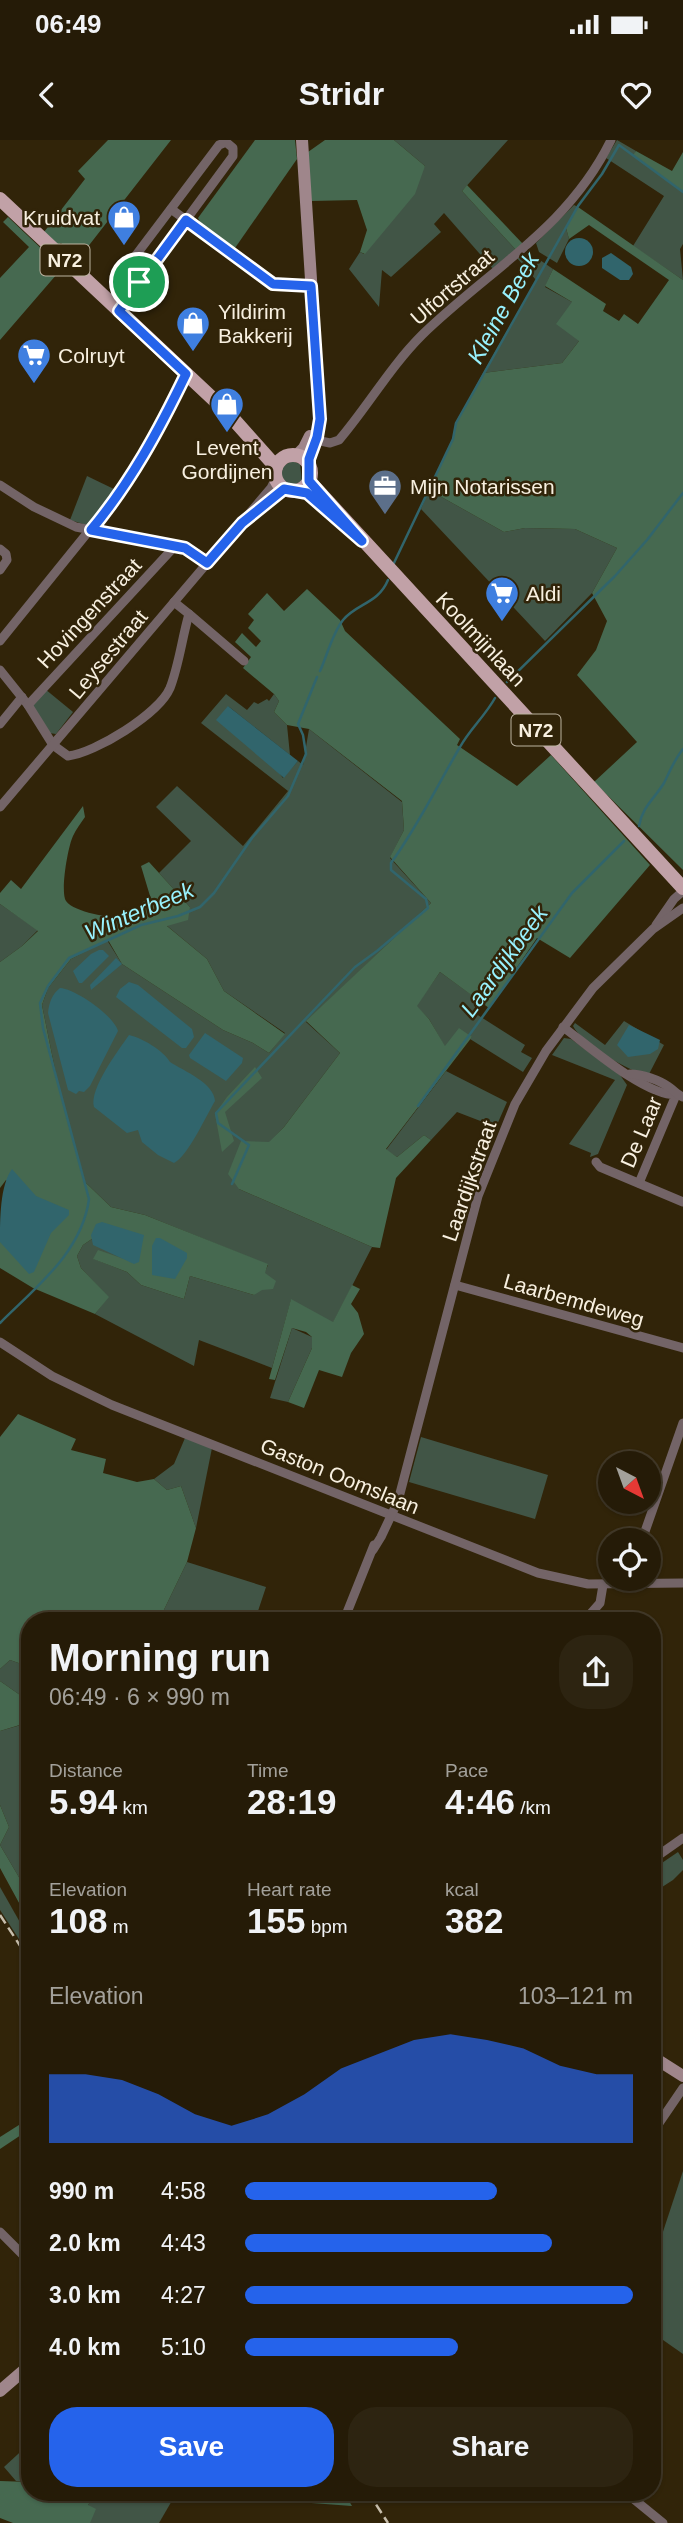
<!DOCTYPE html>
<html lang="en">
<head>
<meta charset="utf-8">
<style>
  :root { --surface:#251b07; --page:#2d2411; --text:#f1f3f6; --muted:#a3a19b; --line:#423928; --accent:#2563eb }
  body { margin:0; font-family:Helvetica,sans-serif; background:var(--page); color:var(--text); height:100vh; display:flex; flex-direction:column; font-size:26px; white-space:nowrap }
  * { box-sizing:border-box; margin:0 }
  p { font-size:23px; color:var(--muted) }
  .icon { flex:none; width:38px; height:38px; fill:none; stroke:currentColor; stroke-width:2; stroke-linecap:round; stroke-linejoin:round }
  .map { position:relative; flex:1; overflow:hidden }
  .drawer { position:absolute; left:21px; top:1472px; width:640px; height:889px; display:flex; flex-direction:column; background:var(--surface); border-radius:28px; box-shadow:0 2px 5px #0004,0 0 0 2px var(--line) }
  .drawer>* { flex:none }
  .needle { width:46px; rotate:139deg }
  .tools { position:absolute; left:598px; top:1311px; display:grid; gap:14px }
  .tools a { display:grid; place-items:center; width:63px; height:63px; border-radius:50%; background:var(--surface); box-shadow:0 2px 5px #0004,0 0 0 2px var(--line); font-size:35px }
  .pin { position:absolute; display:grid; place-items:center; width:60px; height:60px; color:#fff; margin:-30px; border:4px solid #fff; border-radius:50%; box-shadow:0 2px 7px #0007 }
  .round { display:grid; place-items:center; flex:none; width:74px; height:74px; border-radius:28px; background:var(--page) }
  .overview { display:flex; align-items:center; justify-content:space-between; height:119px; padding:0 28px }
  h1 { font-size:38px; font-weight:800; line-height:52px }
  .metrics { display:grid; grid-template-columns:repeat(3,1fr); gap:10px; height:119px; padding:7px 28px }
  .metrics div { display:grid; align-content:center }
  .metrics b { font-size:35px; font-weight:800 }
  .metrics small { font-size:19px; font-weight:400 }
  .metrics p { font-size:19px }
  .chart { height:196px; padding:14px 28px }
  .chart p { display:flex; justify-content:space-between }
  .chart svg { width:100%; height:126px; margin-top:7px; fill:var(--accent); opacity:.7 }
  .action { display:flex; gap:14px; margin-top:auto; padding:14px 28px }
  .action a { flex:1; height:80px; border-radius:28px; background:var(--accent); color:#fff; font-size:28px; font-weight:800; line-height:80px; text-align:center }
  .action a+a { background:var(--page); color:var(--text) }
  ul { padding:0 28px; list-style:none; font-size:23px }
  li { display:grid; grid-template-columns:112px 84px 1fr; align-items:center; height:52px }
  li i { height:18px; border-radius:9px; background:var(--accent) }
  .status { display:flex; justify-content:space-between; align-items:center; height:49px; padding:0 35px; background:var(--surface); direction:ltr }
  .status svg { height:19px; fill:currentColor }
  header { display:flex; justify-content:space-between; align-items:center; height:91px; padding:0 28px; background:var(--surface); font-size:32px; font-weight:800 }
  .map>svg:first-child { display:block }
  .green { fill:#415546 }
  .forest { fill:#466950 }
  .water { fill:#31656c }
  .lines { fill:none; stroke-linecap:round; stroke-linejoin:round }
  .stream { stroke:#31656c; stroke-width:2.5 }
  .street { stroke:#736467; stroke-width:9 }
  .secondary { stroke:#9f868b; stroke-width:12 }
  .primary { stroke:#c1a1a7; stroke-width:14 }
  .rail { stroke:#c7beac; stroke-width:2.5; stroke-dasharray:10 5; stroke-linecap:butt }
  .route-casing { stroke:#fff; stroke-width:14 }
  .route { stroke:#2563eb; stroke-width:9 }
  .labels { text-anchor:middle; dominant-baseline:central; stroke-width:5; stroke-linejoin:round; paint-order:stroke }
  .shield { fill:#312409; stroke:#bcb3a0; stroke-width:2 }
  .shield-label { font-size:19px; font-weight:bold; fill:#f8f0e0 }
  .poi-label { font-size:21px; fill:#f8f0e0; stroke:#312409; text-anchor:start }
  .street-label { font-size:21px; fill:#f8f0e0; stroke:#312409 }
  .water-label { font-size:23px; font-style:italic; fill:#98f1fd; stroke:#312409 }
</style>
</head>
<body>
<div class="status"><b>06:49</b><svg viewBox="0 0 49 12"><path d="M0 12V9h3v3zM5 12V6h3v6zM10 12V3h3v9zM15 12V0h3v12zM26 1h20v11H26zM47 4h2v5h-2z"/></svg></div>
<header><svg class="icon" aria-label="back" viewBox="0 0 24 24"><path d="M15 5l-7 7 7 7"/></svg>Stridr<svg class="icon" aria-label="heart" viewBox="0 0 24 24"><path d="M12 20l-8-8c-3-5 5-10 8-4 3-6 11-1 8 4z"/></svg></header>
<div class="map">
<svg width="683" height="2383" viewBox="0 0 683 2383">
  <rect width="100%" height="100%" fill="#312409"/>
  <!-- green -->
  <g class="green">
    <path d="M394,0H508L462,51L516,110L493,129L444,73L434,84L441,92L391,137L382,130L379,167L349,129L360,112L364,114L425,26Z"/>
    <path d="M617,0L636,11L634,15L683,52V104L680,109L683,140L633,106L664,56L606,18Z"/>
    <path d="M574,65L578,67L566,88L569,99L557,123L539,112L536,103Z"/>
    <path d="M517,118H537L553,129L545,147L572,162L579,201L562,223L483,233L536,140Z"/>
    <path d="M292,321L300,324L302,341L295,345L286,343L281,336L283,326Z"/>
    <path d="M87,336L118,351L90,386L70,380Z"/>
    <path d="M429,350L504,392L525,388L575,389L617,408L592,453L545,501L421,369Z"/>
    <path d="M45,549L73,572L56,594L49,593L32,565Z"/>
    <path d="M226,554L247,570L254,562L258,564L267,559L269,561L274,554L279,561L274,572L287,585L290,615L228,566L283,638L298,621L303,625L309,589L402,662L404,690L390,718L431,763L306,882L340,913L284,987L269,1003L239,1049L372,1107L333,1183L291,1160L272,1228L199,1200L194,1226L95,1174L108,1157L81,1128L77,1116L83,1105L108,1088L134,1122L94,1119L127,1132L141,1145L184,1159L190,1136L254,1155L268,1125L145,1075L111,1067L85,1042L58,944L42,865L48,848L71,819L107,800L122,824L223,890L253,903L269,913L285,893L224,851L207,819L166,785L190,767L159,733L191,701L156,667L177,646L243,706L288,651L201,583Z"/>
    <path d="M0,764L38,790L22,806L0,822Z"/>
    <path d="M440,832L480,861L473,872L525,905L521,912L532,918L523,932L470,899L472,897L445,907L429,879L416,866Z"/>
    <path d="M624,881L664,905L648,936C627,930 583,905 573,886L575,883L605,905Z"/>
    <path d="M564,898L571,899L620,935L627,945L598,1014L590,1017L591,1013L569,1004L615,940L552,915Z"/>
    <path d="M446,931L507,962L496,987L457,972L431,1000L424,995L397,1017L386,1010Z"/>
    <path d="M292,1188L312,1197V1208L288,1262L270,1258Z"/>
    <path d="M421,1297L548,1335L535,1379L409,1342Z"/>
    <path d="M185,1298L212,1308L196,1388L181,1346L167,1350L154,1339L174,1324Z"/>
    <path d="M187,1422L266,1447L255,1480H159Z"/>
    <path d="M10,1520L30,1527V1562L0,1541V1529Z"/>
    <path d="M24,1584L30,1587V1756L0,1705L9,1687L0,1665V1591Z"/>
    <path d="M678,1712L683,1720V1730L673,1740L659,1749L653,1742V1729Z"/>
    <path d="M0,1747L30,1800V1816L0,1770Z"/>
    <path d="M683,2031V2214L653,2193V2122Z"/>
    <path d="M30,2303V2342L16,2341L4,2327Z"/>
    <path d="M97,2352H177L159,2383H90L88,2365Z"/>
  </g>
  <!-- forest -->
  <g class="forest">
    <path d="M108,0H171L76,122L67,113L69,110L61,103L58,105L44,92L85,39L78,31Z"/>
    <path d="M255,0H295L297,19L235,108L200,82L198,78Z"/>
    <path d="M325,0H394L425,26L415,54L365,114L360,112L367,90L357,60L311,61L308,12Z"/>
    <path d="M636,11L672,31L683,12V52L633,15Z"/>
    <path d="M467,45L523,104L516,110L462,51Z"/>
    <path d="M578,67L683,140V730L594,642L637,602L577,535L596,510L607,481L592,453L617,408L575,389L525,388L504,392L429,350L453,299L456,283L483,233L562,223L579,201L556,184L572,162L545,146L553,129L606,164L603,171L619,181L624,174L638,184L669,140L589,85L569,99L566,88Z"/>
    <path d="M8,77L46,113L42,119L57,134L0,200V138L29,107L3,82Z"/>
    <path d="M307,449L340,480L345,491L460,599L457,605L517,646L551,615L650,725L570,818L537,798L489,868L440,832L417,866L429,879L445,906L459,888L472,897L386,1009L397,1017L424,995L431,1000L396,1038L380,1108L372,1107L239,1049L228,1034L241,1001L269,1002L284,987L340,913L306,881L431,763L390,717L404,690L402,661L309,589L287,585L274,572L279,561L274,554L243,528L251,517L235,502L242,493L256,507L261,501L248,488L254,480L248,474L267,453L284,471Z"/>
    <path d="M83,666L85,677C81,683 76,689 73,696C68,706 60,752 66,761C75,773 110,777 124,779L150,756L141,726L149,722L190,767L188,780L167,786L207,819L224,851L285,894L269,913L253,903L223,890L122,824L108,800L71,819L48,848L42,865L58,944L85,1042L111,1067L145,1075L268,1124L265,1133L276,1141L273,1149L262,1150L254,1155L190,1136L184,1159L141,1145L127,1132L93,1119L98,1110L133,1122L108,1088L83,1105L77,1116L81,1128L109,1157L95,1174L33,1148L0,1128V1097L40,1059L6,1040L0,1048V822L22,806L38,791L0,764V753L11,740L21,749Z"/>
    <path d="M255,927L262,938L225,972L234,1001L222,1012L215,974L227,957Z"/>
    <path d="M352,1145L360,1149L351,1164L358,1173L364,1194L351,1213L342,1237L319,1230L304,1268L288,1262L312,1208V1197L306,1192L292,1188L275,1240L269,1239L291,1159L333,1182Z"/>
    <path d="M18,1274L76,1299L71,1310L106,1319L103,1333L137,1342L154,1339L167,1350L181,1346L196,1388L187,1422L159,1480H30V1527L10,1520L0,1529V1297Z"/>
    <path d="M0,1541L30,1562V1587L23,1584L0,1591Z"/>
    <path d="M0,1665L9,1687L0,1705L30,1756V1783L0,1728Z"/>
    <path d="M30,1978V1989L0,2009V1997Z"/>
    <path d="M0,2341L30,2342V2352H64L74,2358L78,2352H97L88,2365L96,2369L90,2383H13L0,2378Z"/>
    <path d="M246,2352H305L306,2355L339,2354L338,2352H344L352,2366L244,2358Z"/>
  </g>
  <!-- water -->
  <g class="water">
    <circle cx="579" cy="112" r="14"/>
    <path d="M611,113L631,127L633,134L629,140H620L602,128V118Z"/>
    <path d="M228,566L298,621L284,638L216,580Z"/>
    <path d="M99,810H103L109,816L82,843H79L73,831L91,814Z"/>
    <path d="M116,818L122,824L91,850L90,845Z"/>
    <path d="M129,842L138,845L192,889L194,897L186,908H182L116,857L120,849Z"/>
    <path d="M60,848C76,849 114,876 118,891L90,946L84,952L79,951L76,954L68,950L48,873C49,863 52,854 60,848Z"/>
    <path d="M629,885L660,900L658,909L650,914L628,917L617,905Z"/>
    <path d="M205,893L243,918L242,923L226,941L190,918L189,915Z"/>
    <path d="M129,895C142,898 163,910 170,922C184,931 214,943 215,961C206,976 188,1016 174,1023L158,1015L142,1002L138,990L127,993L94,967C89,949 118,911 129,895Z"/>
    <path d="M12,1029L36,1056L69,1070V1075L51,1093L34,1132L29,1134L0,1102C0,1079 0,1045 12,1029Z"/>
    <path d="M102,1082L144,1095L139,1122L134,1124L93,1105L91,1095L96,1084Z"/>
    <path d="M156,1098H160L187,1113V1118L175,1139L152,1135V1106Z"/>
  </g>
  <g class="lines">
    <!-- stream -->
    <g class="stream">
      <path d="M393,425L453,299L456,283L578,66L602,34L619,5L683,52"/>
      <path d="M320,531C327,516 332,494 343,480C357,463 378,464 388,440"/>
      <path d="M507,542L615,436L647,400L683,353"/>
      <path d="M639,686C642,667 655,658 664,643C670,631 674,620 683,609"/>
      <path d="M418,966L572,753L624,701"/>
      <path d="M232,1044L249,1005L218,983L216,973L355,827L377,811L428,768L426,759L391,730V723C418,686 437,646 460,607C470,589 485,576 495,558"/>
      <path d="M0,1183C36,1147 82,1112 89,1059L43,888L40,863L48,846L69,818L141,785L178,776L200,767L214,753L252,698L288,656L306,614L303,595L298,584L317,537"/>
    </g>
    <!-- street -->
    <g class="street">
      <path d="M171,69L273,144L311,147"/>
      <path d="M119,171L233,16V8L226,2L219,5L124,131L123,138L126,144L133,145L139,142"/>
      <path d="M311,299L330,303L339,300C368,266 390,227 422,195C490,129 568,88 611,0"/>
      <path d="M0,345L34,367L76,387L185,408L207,423"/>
      <path d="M256,370L284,349"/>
      <path d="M0,409L6,414L7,420L0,430"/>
      <path d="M189,474L244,521"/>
      <path d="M0,501L122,350L158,293L186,234"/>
      <path d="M0,530L28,565L53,605L68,616C95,613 159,574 170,548C179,525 182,498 189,474L174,462"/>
      <path d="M28,565L176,405"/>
      <path d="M0,584L22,557"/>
      <path d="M0,667L271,348L276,338"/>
      <path d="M656,785L674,759L683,751"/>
      <path d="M563,887C590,907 644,955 676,955L639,1043"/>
      <path d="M630,934C642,934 659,940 669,947C675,951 676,954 683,957"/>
      <path d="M596,1022L600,1027L683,1062"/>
      <path d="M455,1145L683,1208"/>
      <path d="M0,1202L52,1236L112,1265L538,1433L588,1444L683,1443"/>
      <path d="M642,1400L683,1283"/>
      <path d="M373,1410L381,1397L398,1361L478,1056L515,964L546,911L593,848L653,789L683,768"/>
      <path d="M344,1480L374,1405"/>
      <path d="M585,1480L600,1463L603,1445"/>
      <path d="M653,1719L683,1698"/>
      <path d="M653,1992L683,1948"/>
      <path d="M0,2092L30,2122"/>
      <path d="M625,2352L663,2383"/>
    </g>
    <!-- secondary -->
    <g class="secondary">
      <path d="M302,0L320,279C319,295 309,309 308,325"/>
      <path d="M296,316L304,308L310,296"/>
      <path d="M653,1917L683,1936"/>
      <path d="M0,2251L30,2225"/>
    </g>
    <!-- primary -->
    <g class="primary">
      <path d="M0,59L227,272L276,327"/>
      <circle cx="293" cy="333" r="18"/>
      <path d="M309,341L683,748"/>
    </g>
    <!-- rail -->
    <g class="rail">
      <path d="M0,1775L30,1821"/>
      <path d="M368,2352L388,2383"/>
    </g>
  </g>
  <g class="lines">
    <!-- route casing -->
    <g class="route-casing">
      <path id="route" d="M186,80L273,144L311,146L320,279L317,297L309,319V341L362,401L307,353L284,349L242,383L207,423L185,408L91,390C131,342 159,290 186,234L119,171Z"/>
    </g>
    <!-- route -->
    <use href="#route" class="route"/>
  </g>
  <!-- icons -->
  <defs>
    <g id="shop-pin" transform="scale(1.75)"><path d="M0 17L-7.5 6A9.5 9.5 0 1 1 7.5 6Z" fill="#3f7fe0" stroke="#312409"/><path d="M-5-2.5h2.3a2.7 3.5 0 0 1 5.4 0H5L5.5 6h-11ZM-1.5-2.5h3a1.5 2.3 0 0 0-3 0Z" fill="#fff"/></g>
    <g id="supermarket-pin" transform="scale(1.75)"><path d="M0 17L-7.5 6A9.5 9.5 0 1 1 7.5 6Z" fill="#3f7fe0" stroke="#312409"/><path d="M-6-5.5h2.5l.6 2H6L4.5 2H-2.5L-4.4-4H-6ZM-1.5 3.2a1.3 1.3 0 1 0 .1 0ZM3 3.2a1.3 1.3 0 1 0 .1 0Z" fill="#fff"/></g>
    <g id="office-pin" transform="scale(1.75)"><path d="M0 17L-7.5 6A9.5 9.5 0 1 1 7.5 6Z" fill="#5c6f8a" stroke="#312409"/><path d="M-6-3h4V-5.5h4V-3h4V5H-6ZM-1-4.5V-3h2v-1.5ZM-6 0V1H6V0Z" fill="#fff"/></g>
  </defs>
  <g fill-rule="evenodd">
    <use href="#shop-pin" x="124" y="77"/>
    <use href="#shop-pin" x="193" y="183"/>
    <use href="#supermarket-pin" x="34" y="215"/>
    <use href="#shop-pin" x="227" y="264"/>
    <use href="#office-pin" x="385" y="346"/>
    <use href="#supermarket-pin" x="502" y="453"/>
  </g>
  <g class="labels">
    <!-- shield labels -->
    <g class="shield">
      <rect x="40.5" y="104.5" width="49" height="31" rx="5"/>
      <rect x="511.5" y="574.5" width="49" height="31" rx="5"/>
    </g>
    <g class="shield-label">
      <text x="65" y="120">N72</text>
      <text x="536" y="590">N72</text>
    </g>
    <!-- poi labels -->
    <g class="poi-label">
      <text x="100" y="77" text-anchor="end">Kruidvat</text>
      <text x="218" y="171">Yildirim<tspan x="218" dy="24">Bakkerij</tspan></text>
      <text x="58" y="215">Colruyt</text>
      <text x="227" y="307" text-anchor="middle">Levent<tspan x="227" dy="24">Gordijnen</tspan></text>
      <text x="410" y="346">Mijn Notarissen</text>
      <text x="526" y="453">Aldi</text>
    </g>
    <!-- street labels -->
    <g class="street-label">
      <text transform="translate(452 147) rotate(-41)">Ulfortstraat</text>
      <text transform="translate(89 473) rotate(-47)">Hovingenstraat</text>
      <text transform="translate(481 499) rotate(47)">Koolmijnlaan</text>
      <text transform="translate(108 514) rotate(-50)">Leysestraat</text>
      <text transform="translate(641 992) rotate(-67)">De Laar</text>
      <text transform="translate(469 1041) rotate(-71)">Laardijkstraat</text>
      <text transform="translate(574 1160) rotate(16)">Laarbemdeweg</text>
      <text transform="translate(340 1336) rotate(22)">Gaston Oomslaan</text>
    </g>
    <!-- water labels -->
    <g class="water-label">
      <text transform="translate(503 168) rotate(-61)">Kleine Beek</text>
      <text transform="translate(139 771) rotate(-23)">Winterbeek</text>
      <text transform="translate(504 821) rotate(-54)">Laardijkbeek</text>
    </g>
  </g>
</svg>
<div class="tools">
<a><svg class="needle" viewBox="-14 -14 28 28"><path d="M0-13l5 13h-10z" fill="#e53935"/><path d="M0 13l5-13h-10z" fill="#a3a19b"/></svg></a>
<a><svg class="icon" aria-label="locate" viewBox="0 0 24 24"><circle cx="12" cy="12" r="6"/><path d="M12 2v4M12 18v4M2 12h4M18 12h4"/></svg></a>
</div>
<div class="pin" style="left:139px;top:142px;background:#1e9e55"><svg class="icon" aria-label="arrive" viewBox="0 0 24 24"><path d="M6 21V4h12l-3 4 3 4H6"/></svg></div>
<section class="drawer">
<div class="overview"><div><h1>Morning run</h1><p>06:49 · 6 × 990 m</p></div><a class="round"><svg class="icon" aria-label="share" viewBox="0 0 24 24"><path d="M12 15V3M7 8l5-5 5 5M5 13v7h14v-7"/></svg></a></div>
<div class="metrics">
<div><p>Distance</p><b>5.94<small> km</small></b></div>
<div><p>Time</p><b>28:19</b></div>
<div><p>Pace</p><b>4:46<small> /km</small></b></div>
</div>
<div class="metrics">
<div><p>Elevation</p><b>108<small> m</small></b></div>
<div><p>Heart rate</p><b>155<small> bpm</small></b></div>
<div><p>kcal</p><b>382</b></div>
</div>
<div class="chart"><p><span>Elevation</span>103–121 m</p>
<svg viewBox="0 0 160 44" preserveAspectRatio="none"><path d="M0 44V20L10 20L20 22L30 27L40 34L50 38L60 34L70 27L80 18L90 13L100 8L110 6L120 8L130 11L140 17L150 20L160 20V44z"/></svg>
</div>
<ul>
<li><b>990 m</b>4:58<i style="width:65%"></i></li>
<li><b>2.0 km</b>4:43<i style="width:79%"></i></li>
<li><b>3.0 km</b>4:27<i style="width:100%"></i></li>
<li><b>4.0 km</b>5:10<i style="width:55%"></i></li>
</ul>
<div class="action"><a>Save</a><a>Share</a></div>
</section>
</div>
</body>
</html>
